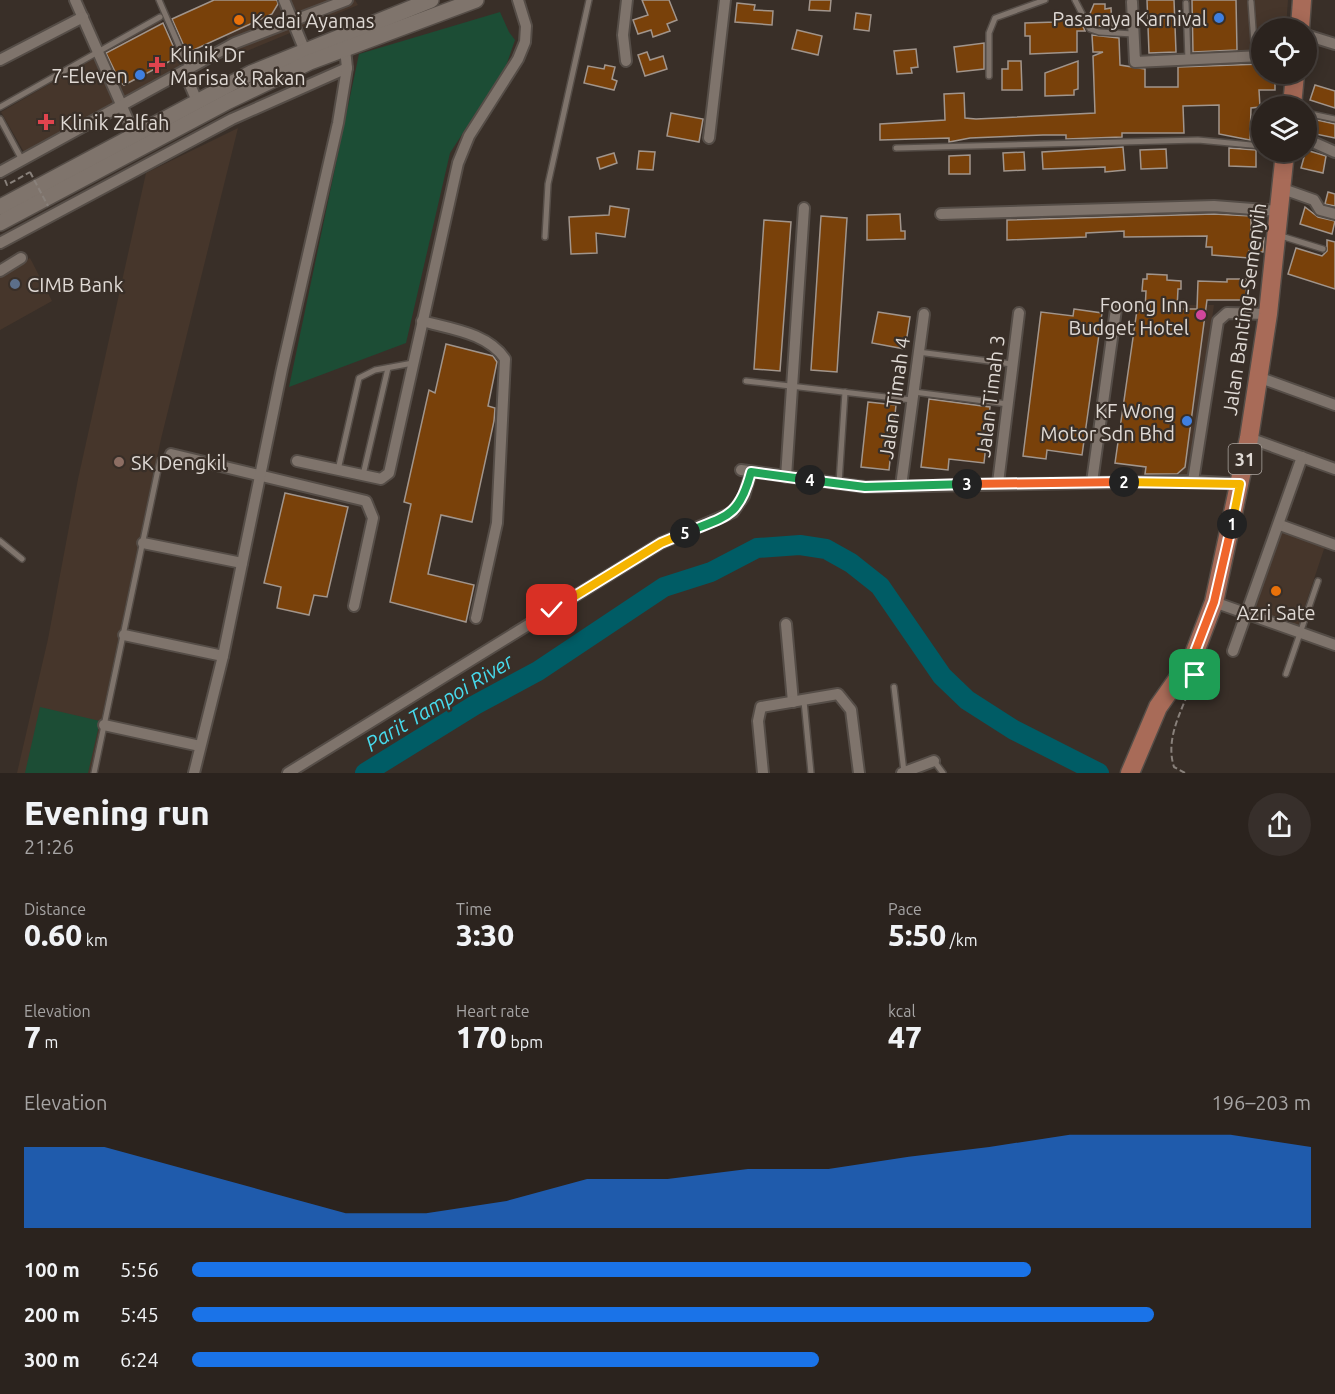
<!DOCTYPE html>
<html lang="en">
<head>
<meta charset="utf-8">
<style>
  :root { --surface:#2b231e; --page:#372f2b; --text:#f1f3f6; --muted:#a6a4a4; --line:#47403c; --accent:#1a73e8 }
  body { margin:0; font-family:Ubuntu,sans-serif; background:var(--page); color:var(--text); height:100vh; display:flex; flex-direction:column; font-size:22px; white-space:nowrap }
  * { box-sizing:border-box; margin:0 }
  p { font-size:20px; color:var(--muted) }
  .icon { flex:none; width:33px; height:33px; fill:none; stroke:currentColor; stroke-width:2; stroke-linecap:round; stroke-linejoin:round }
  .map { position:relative; height:773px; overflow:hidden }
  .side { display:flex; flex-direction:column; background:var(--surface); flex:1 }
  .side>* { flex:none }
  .tools { position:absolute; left:1251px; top:18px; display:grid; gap:12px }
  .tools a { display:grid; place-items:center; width:66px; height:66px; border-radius:50%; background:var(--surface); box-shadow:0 3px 15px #0003,0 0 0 2px var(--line); font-size:30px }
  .pin { position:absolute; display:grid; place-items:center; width:51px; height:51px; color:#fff; margin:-26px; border-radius:12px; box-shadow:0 3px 9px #0006 }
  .km { position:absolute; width:30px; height:30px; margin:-15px; border-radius:50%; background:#222; color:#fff; font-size:16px; line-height:30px; text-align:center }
  .round { display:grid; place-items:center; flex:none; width:63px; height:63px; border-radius:32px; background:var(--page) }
  .overview { display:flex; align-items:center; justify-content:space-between; height:102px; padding:0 24px }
  h1 { font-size:33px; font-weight:800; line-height:45px }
  .metrics { display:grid; grid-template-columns:repeat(3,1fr); gap:9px; height:102px; padding:6px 24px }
  .metrics div { display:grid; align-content:center }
  .metrics b { font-size:30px; font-weight:800 }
  .metrics small { font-size:16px; font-weight:400 }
  .metrics p { font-size:16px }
  .chart { height:168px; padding:12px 24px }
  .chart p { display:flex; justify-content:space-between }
  .chart svg { width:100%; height:108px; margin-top:6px; fill:var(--accent); opacity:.7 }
  ul { padding:0 24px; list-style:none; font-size:20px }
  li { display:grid; grid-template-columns:96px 72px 1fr; align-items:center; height:45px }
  li i { height:15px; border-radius:8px; background:var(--accent) }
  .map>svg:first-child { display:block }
  .built { fill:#46362b }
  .green { fill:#1c4d35 }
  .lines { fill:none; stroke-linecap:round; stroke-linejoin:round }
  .river { stroke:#005c65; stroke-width:20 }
  .building { fill:#79410a; stroke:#a1958c; stroke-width:1.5 }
  .service-casing { stroke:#554d47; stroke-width:8 }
  .minor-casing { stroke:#554d47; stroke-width:14 }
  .secondary-casing { stroke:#554d47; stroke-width:18 }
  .primary-casing { stroke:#554d47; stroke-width:21 }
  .path { stroke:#89817b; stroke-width:2; stroke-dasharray:6 3; stroke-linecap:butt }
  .service { stroke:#7f746c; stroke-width:5 }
  .minor { stroke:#7f746c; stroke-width:10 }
  .secondary { stroke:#7f746c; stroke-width:15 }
  .primary { stroke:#a86b58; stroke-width:18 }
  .path-bridge { stroke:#89817b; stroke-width:2; stroke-dasharray:6 3; stroke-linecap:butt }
  .split-1-casing { stroke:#fff; stroke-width:12 }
  .split-2-casing { stroke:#fff; stroke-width:12 }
  .split-3-casing { stroke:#fff; stroke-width:12 }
  .split-4-casing { stroke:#fff; stroke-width:12 }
  .split-5-casing { stroke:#fff; stroke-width:12 }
  .split-6-casing { stroke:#fff; stroke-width:12 }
  .split-1 { stroke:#f0652b; stroke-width:8 }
  .split-2 { stroke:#f5b400; stroke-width:8 }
  .split-3 { stroke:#f0652b; stroke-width:8 }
  .split-4 { stroke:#22a559; stroke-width:8 }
  .split-5 { stroke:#22a559; stroke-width:8 }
  .split-6 { stroke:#f5b400; stroke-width:8 }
  .shop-dot { fill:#3f7fe0; stroke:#392f28; stroke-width:2 }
  .food-dot { fill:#e8710a; stroke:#392f28; stroke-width:2 }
  .health-dot { fill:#e0444e; stroke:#392f28; stroke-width:2 }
  .service-dot { fill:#5c6f8a; stroke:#392f28; stroke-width:2 }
  .hotel-dot { fill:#d1479c; stroke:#392f28; stroke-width:2 }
  .education-dot { fill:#8d6e63; stroke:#392f28; stroke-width:2 }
  .labels { text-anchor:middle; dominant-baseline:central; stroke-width:4.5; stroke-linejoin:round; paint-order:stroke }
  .shield { fill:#392f28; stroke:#ada6a0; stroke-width:1.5 }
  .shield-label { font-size:18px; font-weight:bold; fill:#dfd9d4 }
  .poi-label { font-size:20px; fill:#dfd9d4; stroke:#392f28; text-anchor:start }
  .street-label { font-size:20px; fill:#dfd9d4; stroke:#392f28 }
  .water-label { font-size:21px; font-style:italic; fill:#47daec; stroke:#392f28 }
</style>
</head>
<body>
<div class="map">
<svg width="1335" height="773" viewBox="0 0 1335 773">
  <rect width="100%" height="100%" fill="#392f28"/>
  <!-- built -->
  <g class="built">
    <path d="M211,0H355L358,5L235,56Z"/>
    <path d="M1189,0H1288L1286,28H1262L1261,51L1191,56Z"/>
    <path d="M160,20L182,68L24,152L1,112Z"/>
    <path d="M238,128L161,439L90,773H17L48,639L78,479L146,173Z"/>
    <path d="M30,258L52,301L0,330V275Z"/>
    <path d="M1165,305H1214L1189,477L1141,478Z"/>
    <path d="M1282,530L1325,546L1298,627L1252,610Z"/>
  </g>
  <!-- green -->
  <g class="green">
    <path d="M500,12L509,32L515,40L506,66L450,153L406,343L289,387L359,54Z"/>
    <path d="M40,707L100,721L88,773H25Z"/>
  </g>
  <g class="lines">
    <!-- river -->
    <path class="river" d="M365,773L475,705L538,671L664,587L711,572L757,548L800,545L826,549L851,563L880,586L942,676L967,700L1014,730L1099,773"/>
  </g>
  <!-- building -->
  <g class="building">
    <path d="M214,0H277L278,4L272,14L187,53L172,19Z"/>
    <path d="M642,0H669L677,20L667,24L670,31L653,37L651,30L638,34L633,20L648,15Z"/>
    <path d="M810,0H831L830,11L809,10Z"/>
    <path d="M1147,0H1174L1176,52L1149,53Z"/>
    <path d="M1192,0H1236L1237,50L1193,52Z"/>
    <path d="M737,3L755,5L754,10L773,11L772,25L735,22Z"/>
    <path d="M1094,4H1105V9L1111,8L1112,28L1093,25L1089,16Z"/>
    <path d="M856,13L871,15L869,31L854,29Z"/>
    <path d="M1056,15L1078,16L1085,31H1077V52L1030,54V36H1025V23L1056,22Z"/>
    <path d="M163,23L178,57L124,85L120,82L106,53Z"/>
    <path d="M797,30L822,36L818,55L792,49Z"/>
    <path d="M1092,35L1119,38L1120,65L1145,69V87H1178V67L1262,64V74H1275V90H1259L1260,107L1251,108L1250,140L1219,134V105L1183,106L1184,133H1122V137L1066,139V135H1043L970,138L949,142V138L880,140V124L945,120L944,94L964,93L965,118L976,119L1095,113L1093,56L1103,52H1093Z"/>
    <path d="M984,43V69L957,72L954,47Z"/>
    <path d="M916,49L918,67L911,68L912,73L897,74L894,51Z"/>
    <path d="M647,52L650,60L663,56L667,69L645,76L638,55Z"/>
    <path d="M1008,61H1021L1022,90H1002V69H1008Z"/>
    <path d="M1078,61V89L1074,90V95L1045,96V73Z"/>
    <path d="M605,65L615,67L612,79L617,81L614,90L584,83L588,66L604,69Z"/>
    <path d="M1315,85L1335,91V108L1310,100Z"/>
    <path d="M671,113L703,119L699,142L667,136Z"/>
    <path d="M1308,118L1335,124V138L1306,132Z"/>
    <path d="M1123,147L1125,170L1105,172V167L1043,169L1042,152Z"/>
    <path d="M1229,148L1256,150V167L1229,166Z"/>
    <path d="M1166,149L1167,168L1141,169L1140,150Z"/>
    <path d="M1306,150L1326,156L1323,173L1301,168Z"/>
    <path d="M639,151L655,152L653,170L637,169Z"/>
    <path d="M1024,152L1025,170L1004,171L1003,153Z"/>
    <path d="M614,153L617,163L600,169L597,158Z"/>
    <path d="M970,155V174H949V156Z"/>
    <path d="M1328,192L1335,194V206L1325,204Z"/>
    <path d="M610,206L629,209L625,237L596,233L597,253L571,254L569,217L609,215Z"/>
    <path d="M1305,207L1318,217L1335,221L1332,234L1300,224Z"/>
    <path d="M900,214L901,231H905V239L867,240V215Z"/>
    <path d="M1214,214L1251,216V238H1264L1263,252L1249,251V258L1212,255V247H1206L1207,236L1124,237V231L1086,233V237L1007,240V220Z"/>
    <path d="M821,216L847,218L837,372L811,370Z"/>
    <path d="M764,220L791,222L780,371L754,369Z"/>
    <path d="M1327,240L1335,242V289L1288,274L1296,248L1322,256L1327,251Z"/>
    <path d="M1147,274L1167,275V280L1181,281V289H1178L1177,309H1197L1198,281L1227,282V279H1246V300H1207L1185,467L1177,474H1145L1146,467L1115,463L1137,310L1145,311L1146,291H1142L1143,279H1147Z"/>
    <path d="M1074,309L1102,313L1082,455L1047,450L1046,459L1023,456L1041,312L1073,316Z"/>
    <path d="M878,312L910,317L905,349L872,343Z"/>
    <path d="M446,344L493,356L497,362L488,406L495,408L494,421L472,522L441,515L428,574L474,585L466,622L390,602L411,504L404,502L429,390L435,393Z"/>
    <path d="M929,399L990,407L984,463L949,459L948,470L921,467Z"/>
    <path d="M868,402L896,405L889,470L861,467Z"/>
    <path d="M285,493L348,507L327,597L314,595L309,615L277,608L281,587L264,583Z"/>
  </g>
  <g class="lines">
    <!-- service casing -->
    <g class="service-casing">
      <g id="service">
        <path d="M159,0L189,69"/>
        <path d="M1075,0L1090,29L1099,32L1133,34"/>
        <path d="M1251,2L1255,56"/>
        <path d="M1186,3L1188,60"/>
        <path d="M989,76V33L995,18L1045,0"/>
        <path d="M0,107L160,17"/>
        <path d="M1306,113L1335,119"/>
        <path d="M0,119L22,160"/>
        <path d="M896,148L1198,140L1262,146"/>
        <path d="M1281,236L1323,249"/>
        <path d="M545,237L548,184L589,0"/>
        <path d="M918,352L1012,364"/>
        <path d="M746,381L912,400"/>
        <path d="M914,392L1008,404"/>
        <path d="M338,470L359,378L375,370L413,363"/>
        <path d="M363,475L388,368"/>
        <path d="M839,483L845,392"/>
        <path d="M0,541L22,559"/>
        <path d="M1286,674L1318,581"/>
        <path d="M894,687L904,772"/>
        <path d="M804,701L811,773"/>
        <path d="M934,761L943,773"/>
        <path d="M94,773L160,460L171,454"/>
      </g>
    </g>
    <!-- minor casing -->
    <g class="minor-casing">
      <g id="minor">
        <path d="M75,0L135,136"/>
        <path d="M284,0L307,56"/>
        <path d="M1132,2L1135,62L1262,56"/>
        <path d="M1306,35L1335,44"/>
        <path d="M0,60L83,17"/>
        <path d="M626,61L623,35L627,0"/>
        <path d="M184,71L197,101"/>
        <path d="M709,138L725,0"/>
        <path d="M1306,139L1335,152"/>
        <path d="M0,172L235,43L347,0"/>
        <path d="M1283,189L1314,200L1320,210L1335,214"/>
        <path d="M941,214L1214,206L1279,211"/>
        <path d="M0,243L232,119L347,68"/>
        <path d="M0,271L21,258"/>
        <path d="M422,321C451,329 488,333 505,359L497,523L476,618"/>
        <path d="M1258,377L1335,405"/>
        <path d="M1249,438L1335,469"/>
        <path d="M171,454L366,501L373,518L354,606"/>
        <path d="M297,461L381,479L389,473L458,163L469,136L518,59L525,42L526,26L518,0"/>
        <path d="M741,470L865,487L1193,481L1240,484"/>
        <path d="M786,477L804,208"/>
        <path d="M1193,481L1218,321L1227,313L1268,314"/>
        <path d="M1092,482L1116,309"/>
        <path d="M998,483L1019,313"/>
        <path d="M901,486L924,314"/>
        <path d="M1280,525L1335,545"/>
        <path d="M143,543L242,563"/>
        <path d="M1214,602L1335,645"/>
        <path d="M786,624L793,702"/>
        <path d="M124,635L223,656"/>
        <path d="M1233,651L1302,457"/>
        <path d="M104,725L200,746"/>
        <path d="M194,773L223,656L282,369L338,123L347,68L345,49"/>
        <path d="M288,773L661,543L733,512L744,496L751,472"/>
        <path d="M763,773L758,721L761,707L838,694L851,710L859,773"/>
        <path d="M902,773L934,761"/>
      </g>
    </g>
    <!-- secondary casing -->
    <g class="secondary-casing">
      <g id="secondary">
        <path d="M0,207L251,73L431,0"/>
        <path d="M0,223L229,101L310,62L476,0"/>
      </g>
    </g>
    <!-- primary casing -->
    <g class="primary-casing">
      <g id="primary">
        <path d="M1300,28L1302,0"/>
        <path d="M1292,106L1295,74"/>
        <path d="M1130,773L1158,707L1193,657L1214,602L1249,438L1268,314L1285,152"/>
      </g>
    </g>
    <!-- path -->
    <g class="path">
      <path d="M5,180L7,185L30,172"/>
      <path d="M1185,773L1174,767C1165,739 1181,712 1191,686"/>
    </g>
    <!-- service -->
    <use href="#service" class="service"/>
    <!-- minor -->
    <use href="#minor" class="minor"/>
    <!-- secondary -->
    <use href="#secondary" class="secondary"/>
    <!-- primary -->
    <use href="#primary" class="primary"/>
    <!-- path-bridge -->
    <path class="path-bridge" d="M30,172L48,206"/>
  </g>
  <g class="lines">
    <!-- split-1 casing -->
    <g class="split-1-casing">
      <path id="split-1" d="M1195,675L1193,657L1214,602L1232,524"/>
    </g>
    <!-- split-2 casing -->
    <g class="split-2-casing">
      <path id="split-2" d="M1124,482L1240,484L1232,524"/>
    </g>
    <!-- split-3 casing -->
    <g class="split-3-casing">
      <path id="split-3" d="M967,484L1124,482"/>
    </g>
    <!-- split-4 casing -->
    <g class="split-4-casing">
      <path id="split-4" d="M810,480L865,487L967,484"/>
    </g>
    <!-- split-5 casing -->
    <g class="split-5-casing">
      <path id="split-5" d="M685,533C726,516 739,518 751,472L810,480"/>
    </g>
    <!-- split-6 casing -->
    <g class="split-6-casing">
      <path id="split-6" d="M552,610L661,543L685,533"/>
    </g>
    <!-- split-1 -->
    <use href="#split-1" class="split-1"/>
    <!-- split-2 -->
    <use href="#split-2" class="split-2"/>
    <!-- split-3 -->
    <use href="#split-3" class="split-3"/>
    <!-- split-4 -->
    <use href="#split-4" class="split-4"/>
    <!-- split-5 -->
    <use href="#split-5" class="split-5"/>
    <!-- split-6 -->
    <use href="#split-6" class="split-6"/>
  </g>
  <!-- markers -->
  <g class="shop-dot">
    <circle cx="1219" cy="18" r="6"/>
    <circle cx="140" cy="75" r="6"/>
    <circle cx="1187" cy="421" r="6"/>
  </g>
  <g class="food-dot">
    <circle cx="239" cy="20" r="6"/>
    <circle cx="1276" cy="591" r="6"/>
  </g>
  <g class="health-dot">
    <path d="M154 56h6v6h6v6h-6v6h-6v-6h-6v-6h6z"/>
    <path d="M43 113h6v6h6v6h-6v6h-6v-6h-6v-6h6z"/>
  </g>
  <circle class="service-dot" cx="15" cy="284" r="6"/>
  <circle class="hotel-dot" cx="1201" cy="315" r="6"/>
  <circle class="education-dot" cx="119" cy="462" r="6"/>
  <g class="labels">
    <!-- shield labels -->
    <rect class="shield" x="1228.5" y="444" width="33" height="30" rx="4.5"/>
    <g class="shield-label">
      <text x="1245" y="459">31</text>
    </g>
    <!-- poi labels -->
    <g class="poi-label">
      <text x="1207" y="18" text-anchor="end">Pasaraya Karnival</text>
      <text x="251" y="20">Kedai Ayamas</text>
      <text x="170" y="54">Klinik Dr<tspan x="170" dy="23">Marisa &amp; Rakan</tspan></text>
      <text x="128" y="75" text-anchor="end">7-Eleven</text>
      <text x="60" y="122">Klinik Zalfah</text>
      <text x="27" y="284">CIMB Bank</text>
      <text x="1189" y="304" text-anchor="end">Foong Inn<tspan x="1189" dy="23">Budget Hotel</tspan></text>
      <text x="1175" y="410" text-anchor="end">KF Wong<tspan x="1175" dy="23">Motor Sdn Bhd</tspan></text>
      <text x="131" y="462">SK Dengkil</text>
      <text x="1276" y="612" text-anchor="middle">Azri Sate</text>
    </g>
    <!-- street labels -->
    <g class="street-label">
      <text transform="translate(1244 309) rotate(-82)">Jalan Banting-Semenyih</text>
      <text transform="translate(990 396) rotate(-83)">Jalan Timah 3</text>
      <text transform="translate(894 398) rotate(-82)">Jalan Timah 4</text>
    </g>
    <!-- water labels -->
    <g class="water-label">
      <text transform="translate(439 702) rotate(-31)">Parit Tampoi River</text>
    </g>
  </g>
</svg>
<div class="tools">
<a><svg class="icon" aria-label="locate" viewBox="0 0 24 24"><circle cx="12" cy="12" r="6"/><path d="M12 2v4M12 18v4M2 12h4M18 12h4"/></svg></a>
<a><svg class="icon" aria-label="layers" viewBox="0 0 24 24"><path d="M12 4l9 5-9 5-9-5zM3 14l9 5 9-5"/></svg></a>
</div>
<div class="pin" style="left:1195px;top:675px;background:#1e9e55"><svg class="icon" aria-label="arrive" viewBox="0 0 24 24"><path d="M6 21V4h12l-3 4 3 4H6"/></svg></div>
<div class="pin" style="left:552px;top:610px;background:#d93025"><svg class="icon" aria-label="check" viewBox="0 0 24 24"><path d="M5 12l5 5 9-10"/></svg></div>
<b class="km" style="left:1232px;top:524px">1</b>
<b class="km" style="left:1124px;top:482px">2</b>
<b class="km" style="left:967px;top:484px">3</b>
<b class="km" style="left:810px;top:480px">4</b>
<b class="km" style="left:685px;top:533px">5</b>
</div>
<section class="side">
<div class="overview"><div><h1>Evening run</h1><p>21:26</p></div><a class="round"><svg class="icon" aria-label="share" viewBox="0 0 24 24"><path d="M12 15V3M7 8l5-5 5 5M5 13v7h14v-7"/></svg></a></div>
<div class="metrics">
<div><p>Distance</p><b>0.60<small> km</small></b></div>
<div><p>Time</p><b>3:30</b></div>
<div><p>Pace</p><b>5:50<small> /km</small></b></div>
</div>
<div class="metrics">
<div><p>Elevation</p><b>7<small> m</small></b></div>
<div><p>Heart rate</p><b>170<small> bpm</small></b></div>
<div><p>kcal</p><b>47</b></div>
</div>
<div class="chart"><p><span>Elevation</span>196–203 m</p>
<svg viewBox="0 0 160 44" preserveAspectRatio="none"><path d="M0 44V11L10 11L20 20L30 29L40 38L50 38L60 33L70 24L80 24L90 20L100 20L110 15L120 11L130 6L140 6L150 6L160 11V44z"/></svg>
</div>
<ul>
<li><b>100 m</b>5:56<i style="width:75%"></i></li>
<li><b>200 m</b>5:45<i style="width:86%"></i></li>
<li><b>300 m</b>6:24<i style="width:56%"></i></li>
</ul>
</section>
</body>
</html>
